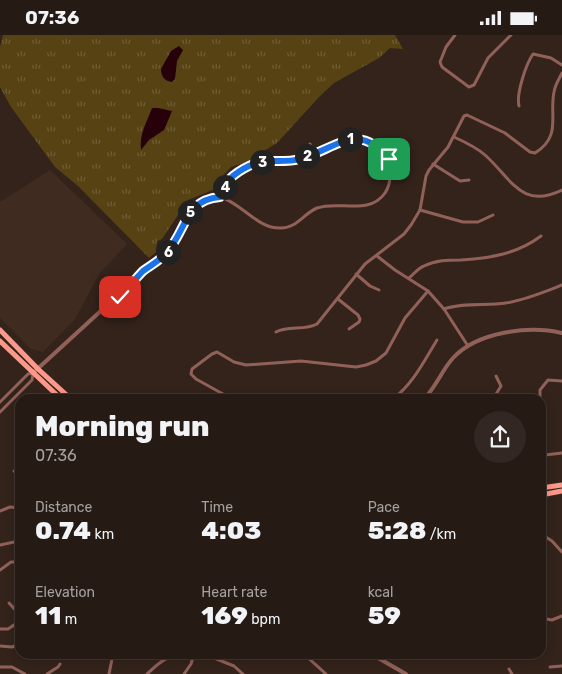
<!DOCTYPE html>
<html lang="en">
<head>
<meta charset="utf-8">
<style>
  :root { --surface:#261a14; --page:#322722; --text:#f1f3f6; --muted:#a4a1a0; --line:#423834 }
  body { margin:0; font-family:Rubik,sans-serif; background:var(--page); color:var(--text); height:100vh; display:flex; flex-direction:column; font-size:19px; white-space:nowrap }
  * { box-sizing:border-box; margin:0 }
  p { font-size:16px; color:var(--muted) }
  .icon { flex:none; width:28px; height:28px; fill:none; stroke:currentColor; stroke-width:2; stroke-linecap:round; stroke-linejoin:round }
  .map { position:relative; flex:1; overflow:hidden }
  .drawer { position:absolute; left:15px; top:359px; width:531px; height:265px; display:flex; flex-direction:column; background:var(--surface); border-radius:15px; box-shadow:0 2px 12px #0003,0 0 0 1px var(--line) }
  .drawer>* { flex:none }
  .pin { position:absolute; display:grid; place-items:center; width:42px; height:42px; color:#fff; margin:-21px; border-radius:10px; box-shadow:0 2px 8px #0006 }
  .km { position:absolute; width:25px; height:25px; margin:-12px; border-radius:50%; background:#222; color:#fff; font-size:14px; line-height:25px; text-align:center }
  .round { display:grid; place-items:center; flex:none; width:52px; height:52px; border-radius:26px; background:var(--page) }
  .head { display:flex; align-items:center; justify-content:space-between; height:85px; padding:0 20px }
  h1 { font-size:28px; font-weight:800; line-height:38px }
  .metrics { display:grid; grid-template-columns:repeat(3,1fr); gap:8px; height:85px; padding:5px 20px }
  .metrics div { display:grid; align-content:center }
  .metrics b { font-size:25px; font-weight:800 }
  .metrics small { font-size:14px; font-weight:400 }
  .metrics p { font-size:14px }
  .status { display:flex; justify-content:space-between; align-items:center; height:35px; padding:0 25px; background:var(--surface); direction:ltr }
  .status svg { height:14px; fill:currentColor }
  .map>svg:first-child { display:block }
  .built { fill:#402b20 }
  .grass { fill:url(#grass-tufts) }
  .water { fill:#270109 }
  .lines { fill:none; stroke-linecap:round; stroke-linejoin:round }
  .minor { stroke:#916159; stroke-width:3 }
  .tertiary { stroke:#916159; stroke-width:4 }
  .primary { stroke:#fd998a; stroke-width:5 }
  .route-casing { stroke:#fff; stroke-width:10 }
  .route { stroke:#1a73e8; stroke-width:6 }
</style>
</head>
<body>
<div class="status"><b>07:36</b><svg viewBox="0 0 49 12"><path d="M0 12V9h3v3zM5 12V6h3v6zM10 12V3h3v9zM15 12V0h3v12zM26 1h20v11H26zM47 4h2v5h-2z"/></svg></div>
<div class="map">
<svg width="562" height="639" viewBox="0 0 562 639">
  <defs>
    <pattern id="grass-tufts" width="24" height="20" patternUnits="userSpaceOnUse" patternTransform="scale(1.25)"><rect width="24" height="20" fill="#574214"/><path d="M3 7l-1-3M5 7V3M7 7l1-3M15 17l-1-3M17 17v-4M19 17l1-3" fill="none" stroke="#6f5d35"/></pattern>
  </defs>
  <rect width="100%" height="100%" fill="#33231b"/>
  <!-- built -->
  <path class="built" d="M50,135L127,209L99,239L75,284L43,317L31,314L0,283V167Z"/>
  <!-- grass -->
  <path class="grass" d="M3,0H395L403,14L390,13L379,23L334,48L320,61L277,108L246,127L231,132L220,144L215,154L188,165L162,204L157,206L156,217L149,223L78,151L55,132L11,72L0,52V12Z"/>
  <!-- water -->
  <g class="water">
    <path d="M179,11L183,15L177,26L175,44L172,47C165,46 161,42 161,34L171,16Z"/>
    <path d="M152,73H158L172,76L164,95L149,105L141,115C139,99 147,87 152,73Z"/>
  </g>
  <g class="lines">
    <!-- minor -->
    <g class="minor">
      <path d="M455,0L446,12L440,27L442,32L469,52L474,50L488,23L511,0"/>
      <path d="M519,71C516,59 526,29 533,19L551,23L562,30"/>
      <path d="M454,102C465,107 476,112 485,120C511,143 521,175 562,155"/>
      <path d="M354,103C368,106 387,112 389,128C391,139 391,149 385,158C369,181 339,165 317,173C303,179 297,193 281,193C257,194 242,168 220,162L226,149L235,139L249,132L263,126L299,125L346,105Z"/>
      <path d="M310,109L315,118"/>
      <path d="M433,129L460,146L469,145"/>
      <path d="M420,175L463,187H478L493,180"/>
      <path d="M377,221L395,235L428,256L444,274L468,311"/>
      <path d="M356,239L370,251L379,255"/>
      <path d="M409,243C414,239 418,233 424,231C436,225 448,225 461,225C491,223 517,219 541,201"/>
      <path d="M338,264L358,280L360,284L359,287L349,294"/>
      <path d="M444,274C463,267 486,271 506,268C525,265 544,257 562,250"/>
      <path d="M276,297C289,290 304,296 317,289L365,229L404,199L411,190L420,175L426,141L429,135L448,112L464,81L467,80L505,98L530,117L535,118C562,101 549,81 554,57C555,50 559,44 562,38"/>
      <path d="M152,364L160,360L168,364"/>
      <path d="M232,364L196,344L191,339L192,334L212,319L217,317L234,327L246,330L301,326L356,332L366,330L376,326L386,318L405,283L428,256"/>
      <path d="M261,364L282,361L319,364"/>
      <path d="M393,364C413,349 424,326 437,305"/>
      <path d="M493,364L501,351L496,341"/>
      <path d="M540,364V355L548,345L562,346"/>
      <path d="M0,367L28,339L33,338"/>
      <path d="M541,367L544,379L541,400"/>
      <path d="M0,377L32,345L33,339"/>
      <path d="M541,409L542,417L545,420L562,418"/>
      <path d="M17,424L20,427"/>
      <path d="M14,436L20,442"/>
      <path d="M0,476L10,472L20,473"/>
      <path d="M541,499L552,506L562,517"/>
      <path d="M0,510L14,507H20"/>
      <path d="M0,535L11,527H20"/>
      <path d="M9,568L20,580"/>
      <path d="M541,583L552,585L562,581"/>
      <path d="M0,594H8L20,586"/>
      <path d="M0,611L12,612L20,609"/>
      <path d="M37,619L39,620"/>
      <path d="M204,619L234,631L243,639"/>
      <path d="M263,619L265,621"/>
      <path d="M302,622L305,620L326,639"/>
      <path d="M378,623L382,619"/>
      <path d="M0,632H12L25,639"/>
      <path d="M550,632L562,631"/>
      <path d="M509,634L512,639"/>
      <path d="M47,639L58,632L60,629"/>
      <path d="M109,639L113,619"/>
      <path d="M147,639C161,626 166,621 186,619"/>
      <path d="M184,639L191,629L194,619"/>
    </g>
    <!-- tertiary -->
    <g class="tertiary">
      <path d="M104,273C114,247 146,238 165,220C188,199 181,165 220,162"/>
      <path d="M33,338L104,273L120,262L140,239"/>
      <path d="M424,364C436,352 442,335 453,323C477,297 529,290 562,298"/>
      <path d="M371,619L406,639"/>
    </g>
    <!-- primary -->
    <g class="primary">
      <path d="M0,295L38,334L71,364"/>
      <path d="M0,306L61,364"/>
      <path d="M541,453L562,450"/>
      <path d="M541,460L562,456"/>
    </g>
  </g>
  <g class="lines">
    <!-- route casing -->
    <g class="route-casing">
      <path id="route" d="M120,262C128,254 135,244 143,236C151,230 161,225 167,217C187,195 184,165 220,162C222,158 223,152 226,148C234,138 252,127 266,126C277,126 290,127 300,124C336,114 358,85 389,124"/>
    </g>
    <!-- route -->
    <use href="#route" class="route"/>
  </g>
</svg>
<div class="pin" style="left:389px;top:124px;background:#1e9e55"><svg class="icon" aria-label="arrive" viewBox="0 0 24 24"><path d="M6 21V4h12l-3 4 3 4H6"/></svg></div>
<div class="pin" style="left:120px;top:262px;background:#d93025"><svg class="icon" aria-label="check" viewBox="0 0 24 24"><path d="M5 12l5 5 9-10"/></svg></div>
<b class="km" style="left:350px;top:104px">1</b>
<b class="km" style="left:307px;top:121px">2</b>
<b class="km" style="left:262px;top:127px">3</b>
<b class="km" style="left:225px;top:152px">4</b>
<b class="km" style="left:190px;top:177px">5</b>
<b class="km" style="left:168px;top:217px">6</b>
<section class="drawer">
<div class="head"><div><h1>Morning run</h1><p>07:36</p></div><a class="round"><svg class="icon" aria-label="share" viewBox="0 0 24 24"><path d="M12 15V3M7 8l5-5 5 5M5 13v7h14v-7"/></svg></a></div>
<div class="metrics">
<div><p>Distance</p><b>0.74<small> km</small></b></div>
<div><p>Time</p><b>4:03</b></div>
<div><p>Pace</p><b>5:28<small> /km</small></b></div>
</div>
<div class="metrics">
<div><p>Elevation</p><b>11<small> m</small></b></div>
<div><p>Heart rate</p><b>169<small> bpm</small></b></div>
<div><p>kcal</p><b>59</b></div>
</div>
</section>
</div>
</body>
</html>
